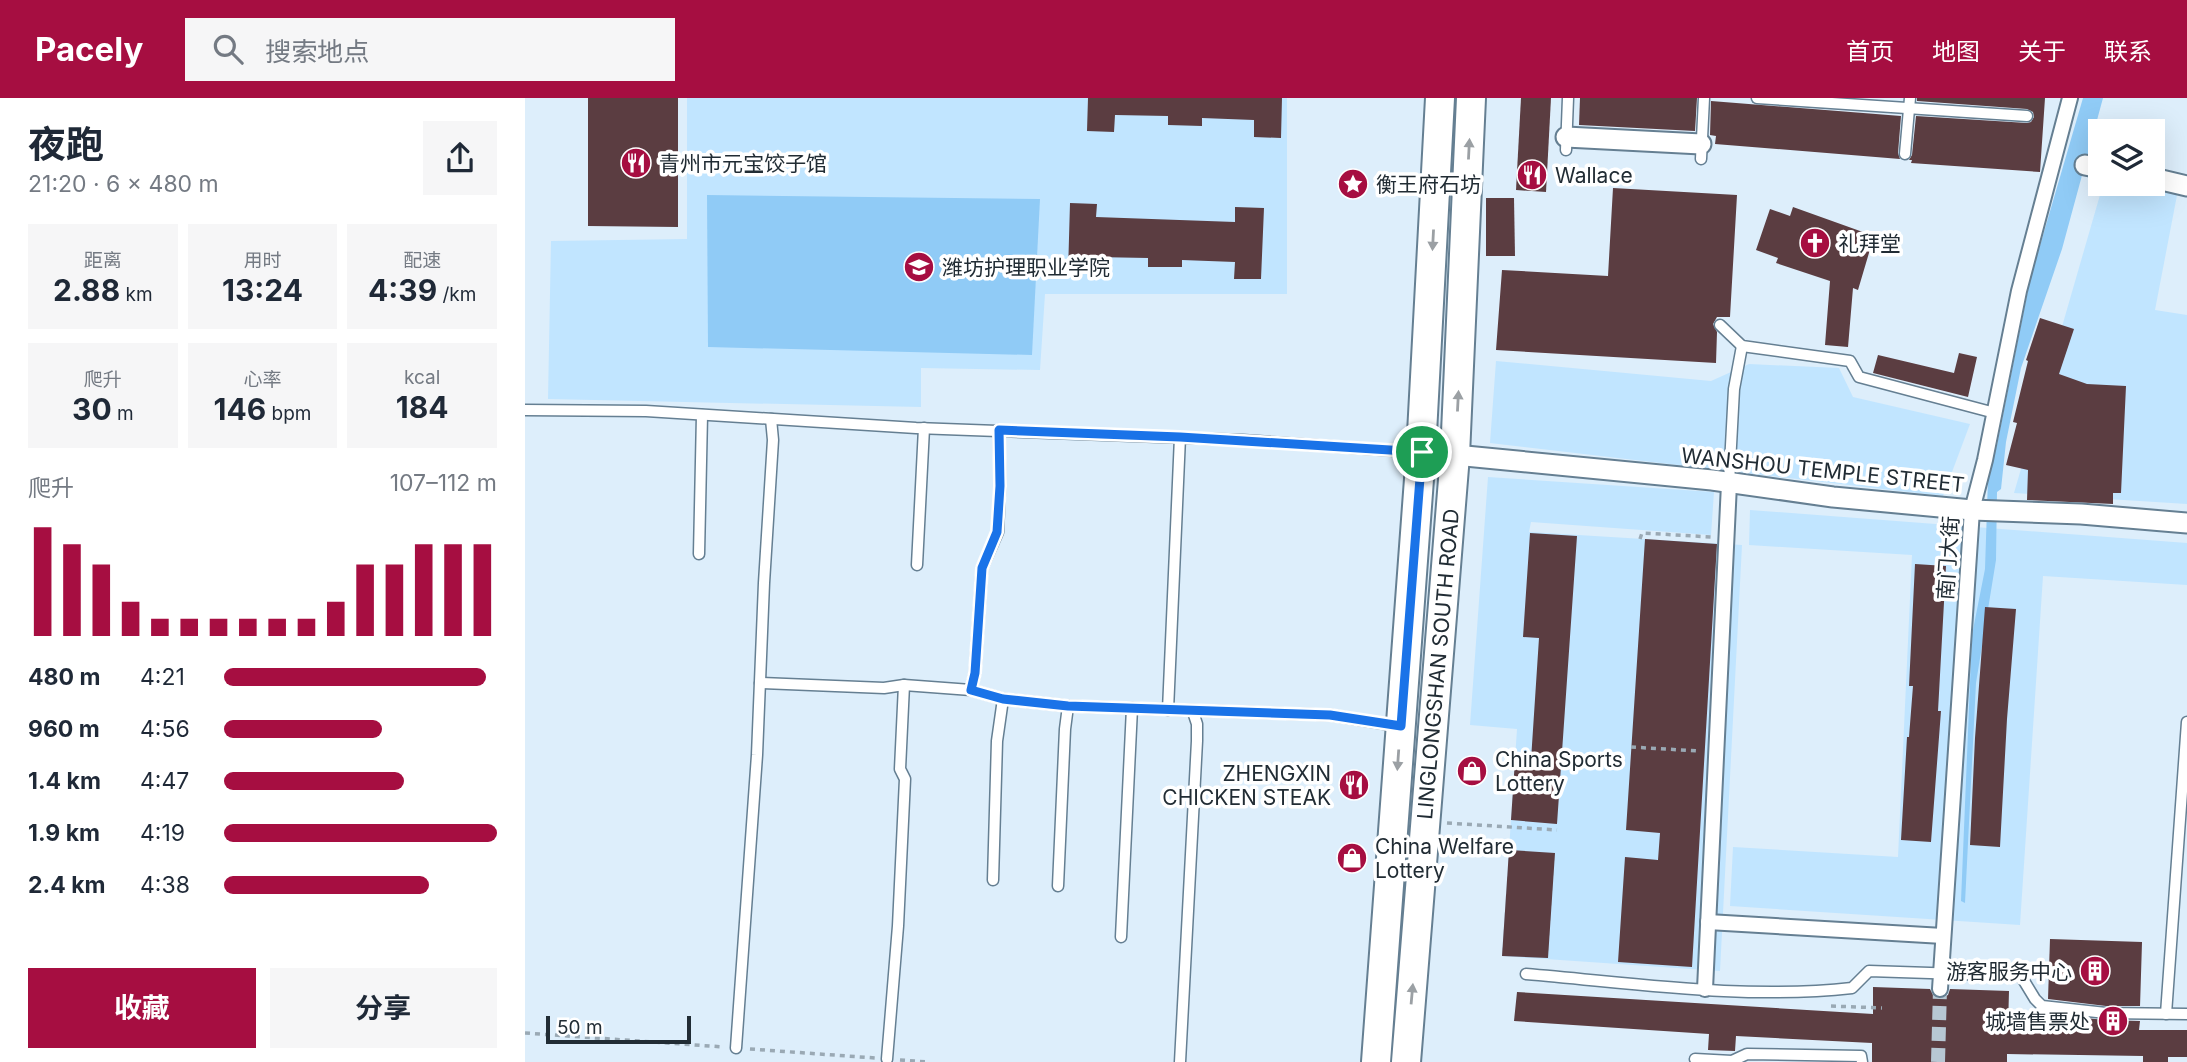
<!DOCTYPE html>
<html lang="zh">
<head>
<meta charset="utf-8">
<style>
  :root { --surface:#fff; --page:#f6f6f7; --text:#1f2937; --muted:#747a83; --accent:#a60e41 }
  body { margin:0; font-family:Inter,"Noto Sans SC",sans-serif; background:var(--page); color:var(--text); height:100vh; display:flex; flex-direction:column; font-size:26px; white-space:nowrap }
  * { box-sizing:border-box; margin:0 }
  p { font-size:23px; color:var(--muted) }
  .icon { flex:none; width:38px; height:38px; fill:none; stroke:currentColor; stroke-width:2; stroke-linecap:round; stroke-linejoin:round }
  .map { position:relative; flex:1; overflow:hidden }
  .panel { display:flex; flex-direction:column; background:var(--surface); width:525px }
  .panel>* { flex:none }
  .tools { position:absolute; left:1563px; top:21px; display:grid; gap:14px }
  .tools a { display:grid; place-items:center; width:77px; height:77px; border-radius:0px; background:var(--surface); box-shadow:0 7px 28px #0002; font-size:35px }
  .scale { position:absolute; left:21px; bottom:18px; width:145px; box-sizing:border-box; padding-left:7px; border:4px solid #212c34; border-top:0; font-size:19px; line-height:24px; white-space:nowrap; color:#212c34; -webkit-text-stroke:5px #fff; paint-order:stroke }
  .pin { position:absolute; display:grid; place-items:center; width:60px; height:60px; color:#fff; margin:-30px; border:4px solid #fff; border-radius:50%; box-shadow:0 2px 7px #0007 }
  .round { display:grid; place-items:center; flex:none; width:74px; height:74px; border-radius:0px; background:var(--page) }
  .overview { display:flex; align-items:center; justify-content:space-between; height:119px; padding:0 28px }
  h1 { font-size:38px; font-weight:700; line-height:52px }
  .figures { display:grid; grid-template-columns:repeat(3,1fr); gap:10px; height:119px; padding:7px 28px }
  .figures div { display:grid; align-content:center; border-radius:0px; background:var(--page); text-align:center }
  .figures b { font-size:30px; font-weight:700 }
  .figures small { font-size:19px; font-weight:400 }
  .figures p { font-size:19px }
  .chart { height:196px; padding:14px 28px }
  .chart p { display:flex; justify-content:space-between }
  .chart svg { width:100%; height:126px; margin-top:7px; stroke:var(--accent); stroke-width:6 }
  .button { display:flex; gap:14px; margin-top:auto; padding:14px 28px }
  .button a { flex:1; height:80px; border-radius:0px; background:var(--accent); color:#fff; font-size:28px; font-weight:700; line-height:80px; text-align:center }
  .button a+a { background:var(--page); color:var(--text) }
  ul { padding:0 28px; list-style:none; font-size:23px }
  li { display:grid; grid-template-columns:112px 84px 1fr; align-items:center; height:52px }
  li i { height:18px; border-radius:9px; background:var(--accent) }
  header { display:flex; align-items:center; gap:42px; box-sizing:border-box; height:98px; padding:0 35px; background:var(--accent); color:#fff }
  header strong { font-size:33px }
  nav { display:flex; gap:38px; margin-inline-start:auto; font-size:24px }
  .search { width:490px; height:63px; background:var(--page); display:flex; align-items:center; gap:18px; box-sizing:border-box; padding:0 24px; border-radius:0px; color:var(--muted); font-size:26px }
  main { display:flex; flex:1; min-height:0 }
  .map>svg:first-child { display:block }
  .built { fill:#c1e5ff }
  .green { fill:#90cbf6 }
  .building { fill:#5b3d41 }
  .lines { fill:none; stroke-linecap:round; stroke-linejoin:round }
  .pedestrian-tunnel { stroke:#b7c7d3; stroke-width:14; stroke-dasharray:14 7; stroke-linecap:butt }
  .service-casing { stroke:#657f92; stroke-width:13 }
  .pedestrian-casing { stroke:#657f92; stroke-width:18 }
  .minor-casing { stroke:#657f92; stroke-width:23 }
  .secondary-casing { stroke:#657f92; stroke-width:32 }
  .path { stroke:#9aa9b4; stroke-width:3.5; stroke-dasharray:5 5; stroke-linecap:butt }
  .service { stroke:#fff; stroke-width:10 }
  .pedestrian { stroke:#fff; stroke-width:14 }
  .minor { stroke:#fff; stroke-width:19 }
  .secondary { stroke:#fff; stroke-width:28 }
  .oneway { fill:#9ba0a4 }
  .route-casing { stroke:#fff; stroke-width:14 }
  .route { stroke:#1a73e8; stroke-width:9 }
  .labels { text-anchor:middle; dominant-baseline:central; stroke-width:7; stroke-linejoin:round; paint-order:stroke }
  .poi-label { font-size:21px; fill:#212c34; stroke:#fff; text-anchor:start }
  .street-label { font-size:21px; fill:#212c34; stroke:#fff }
</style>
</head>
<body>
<header>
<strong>Pacely</strong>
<div class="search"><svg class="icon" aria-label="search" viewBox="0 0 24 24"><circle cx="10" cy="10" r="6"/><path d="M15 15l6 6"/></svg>搜索地点</div>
<nav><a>首页</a><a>地图</a><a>关于</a><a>联系</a></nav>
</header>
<main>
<section class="panel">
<div class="overview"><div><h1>夜跑</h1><p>21:20 · 6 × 480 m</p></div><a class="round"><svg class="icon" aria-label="share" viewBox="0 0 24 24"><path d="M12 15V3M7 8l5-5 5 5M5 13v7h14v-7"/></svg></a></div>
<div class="figures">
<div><p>距离</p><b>2.88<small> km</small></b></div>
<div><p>用时</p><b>13:24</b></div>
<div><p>配速</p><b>4:39<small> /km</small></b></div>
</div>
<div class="figures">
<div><p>爬升</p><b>30<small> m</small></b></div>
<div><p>心率</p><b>146<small> bpm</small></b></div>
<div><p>kcal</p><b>184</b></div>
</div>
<div class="chart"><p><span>爬升</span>107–112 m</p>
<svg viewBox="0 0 160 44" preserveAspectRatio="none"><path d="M5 44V6M15 44V12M25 44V19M35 44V32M45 44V38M55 44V38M65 44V38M75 44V38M85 44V38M95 44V38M105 44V32M115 44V19M125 44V19M135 44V12M145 44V12M155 44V12"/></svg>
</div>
<ul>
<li><b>480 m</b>4:21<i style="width:96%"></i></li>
<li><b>960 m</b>4:56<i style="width:58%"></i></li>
<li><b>1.4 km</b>4:47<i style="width:66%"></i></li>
<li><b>1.9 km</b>4:19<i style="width:100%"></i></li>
<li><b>2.4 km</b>4:38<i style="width:75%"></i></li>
</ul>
<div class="button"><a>收藏</a><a>分享</a></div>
</section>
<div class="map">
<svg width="1662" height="964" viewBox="0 0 1662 964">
  <rect width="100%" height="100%" fill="#ddeefb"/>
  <!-- built -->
  <g class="built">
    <path d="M162,0H762V196H520L515,272L396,270V309L23,301L26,143L162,141Z"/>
    <path d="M1577,90L1653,92L1630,212L1662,217V406L1489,395Z"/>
    <path d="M971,263L1186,283L1224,266L1314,270L1328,299L1445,326L1418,398L965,345Z"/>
    <path d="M963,379L1189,394L1186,437L1006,424L1004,434L1217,447L1195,873L977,858L992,631L945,627Z"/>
    <path d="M1225,412L1662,445V487L1518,478L1495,827L1205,808L1208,749L1373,759L1387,457L1224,447Z"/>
  </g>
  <!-- green -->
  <g class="green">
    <path d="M1558,0H1578L1537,151L1496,270L1481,344L1476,391L1472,394L1471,462L1451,585L1440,805L1436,803L1447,537L1460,471L1463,380L1472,347L1505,182Z"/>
    <path d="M182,97L515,101L507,257L183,249Z"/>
  </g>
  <!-- building -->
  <g class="building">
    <path d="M63,0H153V129L63,128Z"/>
    <path d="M563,0H757L756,40L729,39V22L677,20V28L643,27V18L590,17L589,34L562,33Z"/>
    <path d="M996,0H1026L1021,94L991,92Z"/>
    <path d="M1055,0H1172L1170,33L1054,27Z"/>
    <path d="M1392,0H1520L1515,74L1386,65L1387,62H1384L1387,57L1391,18L1502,25L1506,24L1509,19L1508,14L1502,11L1392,3Z"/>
    <path d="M1186,3L1376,18L1373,55L1375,61L1190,46L1191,38L1185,37Z"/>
    <path d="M1088,90L1212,97L1205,219H1192L1188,226L1192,234L1191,265L971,252L977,172L1083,178Z"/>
    <path d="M961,100H989L990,158H961Z"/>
    <path d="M545,105L572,106L571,119L710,124V109L739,110L736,181H709L710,164L657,162V169H623V160L570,159V176L543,175Z"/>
    <path d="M1268,109L1349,138L1333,192L1328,190L1323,249L1300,247L1305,183L1251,165L1253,160L1231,152L1245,111L1265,118Z"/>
    <path d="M1515,220L1549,231L1534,276L1562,286L1601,288L1596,395H1588V406L1502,402L1503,372L1481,367L1492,325L1488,324L1503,263L1501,262Z"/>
    <path d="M1434,255L1452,259L1443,299L1348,275L1353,257L1429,275Z"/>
    <path d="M1005,435L1052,438L1032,726L986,722L990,662H1006L1014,540L998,539Z"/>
    <path d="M1120,441L1192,446L1167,869L1093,864L1100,759L1133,762L1135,735L1101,732Z"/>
    <path d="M1390,466L1421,468L1413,613H1416L1406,744L1376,742L1382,639H1384L1388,588H1384Z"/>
    <path d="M1460,509L1491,511L1482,621L1475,749L1445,747L1450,640Z"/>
    <path d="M984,752L1030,755L1023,860L977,858Z"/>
    <path d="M1525,841L1617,844L1615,908H1581L1523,901Z"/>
    <path d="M1348,889L1405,891L1409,899L1415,901L1423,897L1425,891L1484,893L1483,930L1522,931V916L1580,922L1615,923L1614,932H1662V959H1643V964H1618V958L1482,956V964H1347V945L1211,938L1210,953L1183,952L1184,936L989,923L992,894L1348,916Z"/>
  </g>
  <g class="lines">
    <!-- pedestrian-tunnel -->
    <path class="pedestrian-tunnel" d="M1413,964L1415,891"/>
    <!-- service casing -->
    <g class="service-casing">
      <g id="service">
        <path d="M1232,0L1502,18"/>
        <path d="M1041,52L1043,0"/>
        <path d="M1380,56L1385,0"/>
        <path d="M1176,61L1179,0"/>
        <path d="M1195,227L1217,248L1325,263L1334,279L1470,315"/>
        <path d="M0,312L121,313L391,330L717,342L929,357"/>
        <path d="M1204,385L1209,291L1217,248"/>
        <path d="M174,456L177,317"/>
        <path d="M392,467L399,330"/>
        <path d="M235,585L359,590L379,587L446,592L478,601L543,608L805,617L872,628"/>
        <path d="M446,592L450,575L457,470L473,434L475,388L474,332"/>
        <path d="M643,612L655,339"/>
        <path d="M468,782L472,643L478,601"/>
        <path d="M533,788L540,631L543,608"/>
        <path d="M596,839L607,610"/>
        <path d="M1001,876C1109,885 1219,902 1327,890L1344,873L1496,878L1510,901L1517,908L1581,915L1662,916"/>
        <path d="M1641,916L1662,624"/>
        <path d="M211,950L232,657L239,485L248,342L246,321"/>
        <path d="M362,961L373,828L380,681L375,671L379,587"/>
        <path d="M1170,961L1207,963L1222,956L1336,958L1337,964"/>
        <path d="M655,964L672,643V626L668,614"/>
      </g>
    </g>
    <!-- pedestrian casing -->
    <g class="pedestrian-casing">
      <g id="pedestrian">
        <path d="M1183,824L1418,838"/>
        <path d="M1180,891L1204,386"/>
        <path d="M1415,891L1447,412L1460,362L1494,193L1545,0"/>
      </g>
    </g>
    <!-- minor casing -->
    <g class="minor-casing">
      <g id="minor">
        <path d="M1041,39L1176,46"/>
        <path d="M1560,67L1575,70"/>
        <path d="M1628,80L1662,88"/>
        <path d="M930,357L1187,382L1308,399L1447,412L1556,416L1662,425"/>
      </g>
    </g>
    <!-- secondary casing -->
    <g class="secondary-casing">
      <g id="secondary">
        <path d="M851,964L896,354L915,0"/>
        <path d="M881,964L930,357L946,0"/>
      </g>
    </g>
    <!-- path -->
    <g class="path">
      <path d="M1115,441L1117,435L1186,439"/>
      <path d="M1106,649L1174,653"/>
      <path d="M922,725L1032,732"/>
      <path d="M1306,908L1357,910"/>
      <path d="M1477,921L1510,922"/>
      <path d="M0,935L199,949"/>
      <path d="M225,951L350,960"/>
      <path d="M375,962L404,964"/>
    </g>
    <!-- service -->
    <use href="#service" class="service"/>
    <!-- pedestrian -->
    <use href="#pedestrian" class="pedestrian"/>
    <!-- minor -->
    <use href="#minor" class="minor"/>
    <!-- secondary -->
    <use href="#secondary" class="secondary"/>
  </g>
  <!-- one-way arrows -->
  <defs><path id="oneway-solid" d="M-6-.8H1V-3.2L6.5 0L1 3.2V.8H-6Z" transform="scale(1.75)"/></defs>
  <g class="oneway">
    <use href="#oneway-solid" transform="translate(944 51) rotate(-87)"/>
    <use href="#oneway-solid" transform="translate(908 142) rotate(93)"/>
    <use href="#oneway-solid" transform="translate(933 303) rotate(-87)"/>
    <use href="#oneway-solid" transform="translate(873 662) rotate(94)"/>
    <use href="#oneway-solid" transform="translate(887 896) rotate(-85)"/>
  </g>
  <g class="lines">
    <!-- route casing -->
    <g class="route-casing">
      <path id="route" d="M474,332L655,339L897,354L876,628L805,617L543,608L478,601L446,592L450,575L457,470L472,434L475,388Z"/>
    </g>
    <!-- route -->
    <use href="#route" class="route"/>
  </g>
  <!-- icons -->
  <defs>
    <g id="restaurant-disc" transform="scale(1.575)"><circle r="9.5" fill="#a60e41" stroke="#fff"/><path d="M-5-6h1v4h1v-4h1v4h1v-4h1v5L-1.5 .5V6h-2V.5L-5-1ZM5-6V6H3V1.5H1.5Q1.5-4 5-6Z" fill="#fff"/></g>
    <g id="sight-disc" transform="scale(1.575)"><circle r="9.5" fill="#a60e41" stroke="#fff"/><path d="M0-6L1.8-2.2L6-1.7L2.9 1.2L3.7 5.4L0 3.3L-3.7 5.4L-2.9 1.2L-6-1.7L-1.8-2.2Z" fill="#fff"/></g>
    <g id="church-disc" transform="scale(1.575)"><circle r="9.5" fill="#a60e41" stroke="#fff"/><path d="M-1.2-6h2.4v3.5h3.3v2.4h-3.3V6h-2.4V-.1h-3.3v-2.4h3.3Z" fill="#fff"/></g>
    <g id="university-disc" transform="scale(1.575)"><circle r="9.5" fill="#a60e41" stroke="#fff"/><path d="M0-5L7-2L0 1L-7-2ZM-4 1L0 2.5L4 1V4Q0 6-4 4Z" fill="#fff"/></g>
    <g id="shop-disc" transform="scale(1.575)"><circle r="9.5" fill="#a60e41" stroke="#fff"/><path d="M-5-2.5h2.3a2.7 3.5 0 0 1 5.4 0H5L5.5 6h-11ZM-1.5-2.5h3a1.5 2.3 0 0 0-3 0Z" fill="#fff"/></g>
    <g id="building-disc" transform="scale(1.575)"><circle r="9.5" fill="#a60e41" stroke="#fff"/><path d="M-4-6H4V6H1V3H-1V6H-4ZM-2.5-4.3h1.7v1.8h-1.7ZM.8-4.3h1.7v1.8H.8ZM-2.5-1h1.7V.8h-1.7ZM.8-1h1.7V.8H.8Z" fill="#fff"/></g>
  </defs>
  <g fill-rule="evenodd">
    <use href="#restaurant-disc" x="111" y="65"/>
    <use href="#restaurant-disc" x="1007" y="77"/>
    <use href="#sight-disc" x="828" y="86"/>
    <use href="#church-disc" x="1290" y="145"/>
    <use href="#university-disc" x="394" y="169"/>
    <use href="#shop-disc" x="947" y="673"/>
    <use href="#restaurant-disc" x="829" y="687"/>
    <use href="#shop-disc" x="827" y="760"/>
    <use href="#building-disc" x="1570" y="873"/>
    <use href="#building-disc" x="1588" y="923"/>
  </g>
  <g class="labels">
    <!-- poi labels -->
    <g class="poi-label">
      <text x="134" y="65">青州市元宝饺子馆</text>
      <text x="1030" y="77">Wallace</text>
      <text x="851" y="86">衡王府石坊</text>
      <text x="1313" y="145">礼拜堂</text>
      <text x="417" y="169">潍坊护理职业学院</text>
      <text x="970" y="661">China Sports<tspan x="970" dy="24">Lottery</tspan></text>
      <text x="806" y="675" text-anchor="end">ZHENGXIN<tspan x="806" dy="24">CHICKEN STEAK</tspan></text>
      <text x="850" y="748">China Welfare<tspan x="850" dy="24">Lottery</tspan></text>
      <text x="1547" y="873" text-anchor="end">游客服务中心</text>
      <text x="1565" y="923" text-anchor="end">城墙售票处</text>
    </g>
    <!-- street labels -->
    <g class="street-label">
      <text transform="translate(1298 372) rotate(6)">WANSHOU TEMPLE STREET</text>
      <text transform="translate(1423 460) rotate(-86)">南门大街</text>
      <text transform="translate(913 566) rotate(-85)">LINGLONGSHAN SOUTH ROAD</text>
    </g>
  </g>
</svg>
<div class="tools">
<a><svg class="icon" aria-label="layers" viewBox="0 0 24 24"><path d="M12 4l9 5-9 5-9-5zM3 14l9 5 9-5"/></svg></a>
</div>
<div class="scale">50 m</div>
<div class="pin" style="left:897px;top:354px;background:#1e9e55"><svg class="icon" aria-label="arrive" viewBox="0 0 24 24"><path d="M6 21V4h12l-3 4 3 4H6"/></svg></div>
</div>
</main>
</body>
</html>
